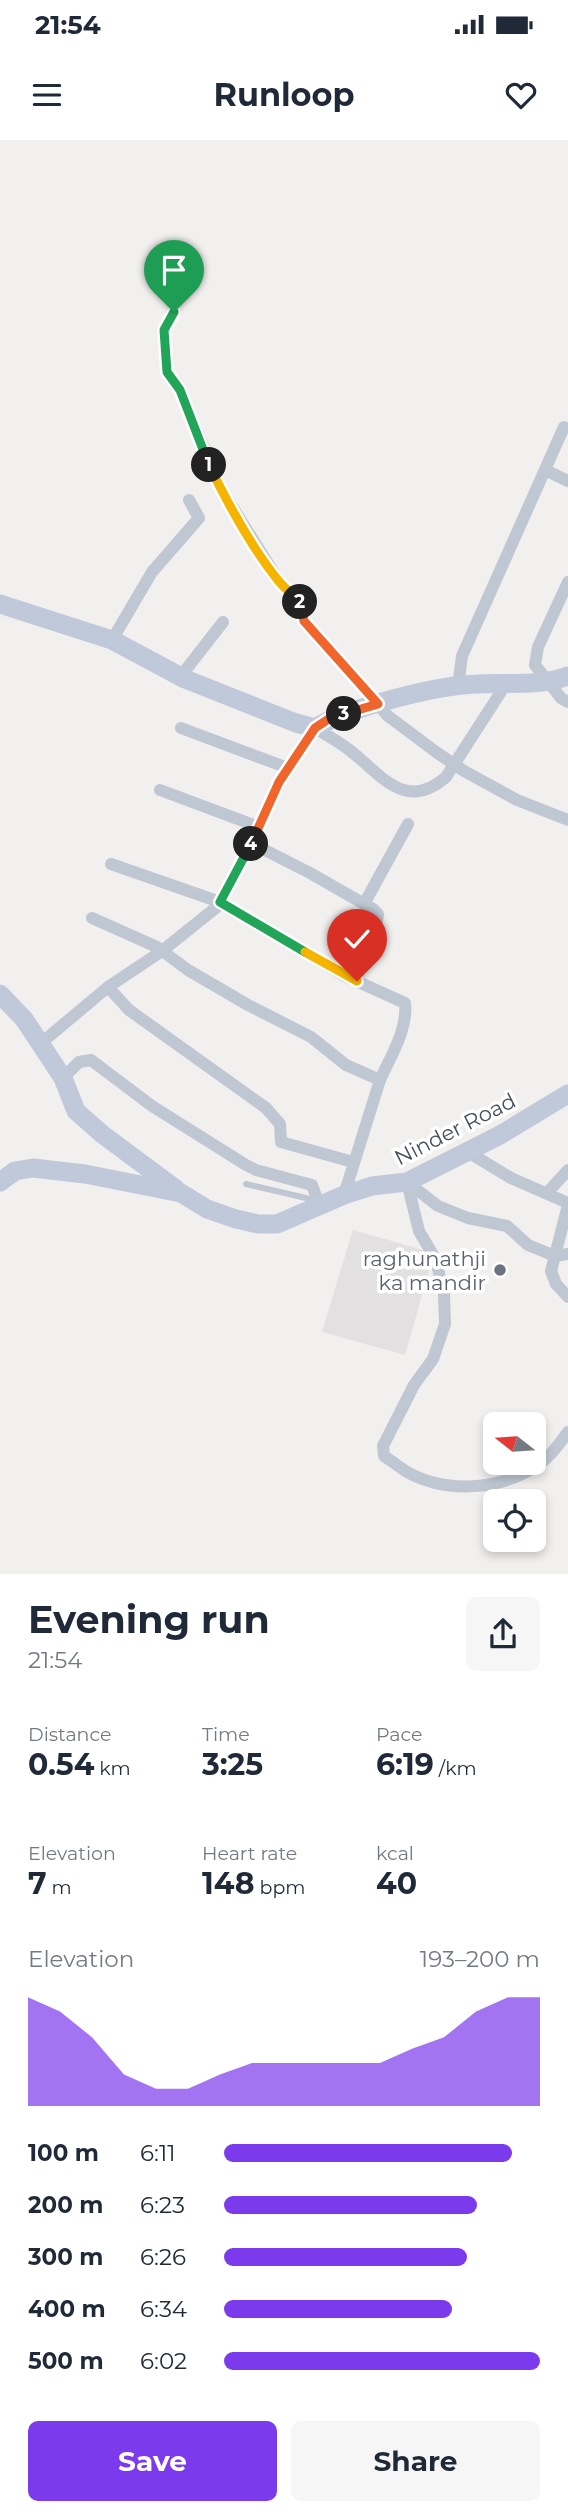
<!DOCTYPE html>
<html lang="en">
<head>
<meta charset="utf-8">
<style>
  :root { --surface:#fff; --page:#f6f6f7; --text:#1f2937; --muted:#747a83; --accent:#7c3aed }
  body { margin:0; font-family:Montserrat,sans-serif; background:var(--page); color:var(--text); height:100vh; display:flex; flex-direction:column; font-size:26px; white-space:nowrap }
  * { box-sizing:border-box; margin:0 }
  p { font-size:23px; color:var(--muted) }
  .icon { flex:none; width:38px; height:38px; fill:none; stroke:currentColor; stroke-width:2; stroke-linecap:round; stroke-linejoin:round }
  .map { position:relative; height:1434px; overflow:hidden }
  .sheet { display:flex; flex-direction:column; background:var(--surface); flex:1 }
  .sheet>* { flex:none }
  .needle { width:46px; rotate:287deg }
  .fabs { position:absolute; left:483px; top:1272px; display:grid; gap:14px }
  .fabs a { display:grid; place-items:center; width:63px; height:63px; border-radius:10px; background:var(--surface); box-shadow:0 4px 10px #0003; font-size:35px }
  .pin { position:absolute; display:grid; place-items:center; width:60px; height:60px; color:#fff; margin:-72px -30px; border-radius:50% 50% 50% 0; rotate:-45deg; box-shadow:0 0 7px #0007 }
  .pin .icon { rotate:45deg }
  .km { position:absolute; width:35px; height:35px; margin:-18px; border-radius:50%; background:#222; color:#fff; font-size:19px; line-height:35px; text-align:center }
  .round { display:grid; place-items:center; flex:none; width:74px; height:74px; border-radius:10px; background:var(--page) }
  .overview { display:flex; align-items:center; justify-content:space-between; height:119px; padding:0 28px }
  h1 { font-size:38px; font-weight:700; line-height:52px }
  .figures { display:grid; grid-template-columns:repeat(3,1fr); gap:10px; height:119px; padding:7px 28px }
  .figures div { display:grid; align-content:center }
  .figures b { font-size:30px; font-weight:700 }
  .figures small { font-size:19px; font-weight:400 }
  .figures p { font-size:19px }
  .chart { height:196px; padding:14px 28px }
  .chart p { display:flex; justify-content:space-between }
  .chart svg { width:100%; height:126px; margin-top:7px; fill:var(--accent); opacity:.7 }
  .cta { display:flex; gap:14px; margin-top:auto; padding:14px 28px }
  .cta a { flex:1; height:80px; border-radius:10px; background:var(--accent); color:#fff; font-size:28px; font-weight:700; line-height:80px; text-align:center }
  .cta a+a { background:var(--page); color:var(--text) }
  ul { padding:0 28px; list-style:none; font-size:23px }
  li { display:grid; grid-template-columns:112px 84px 1fr; align-items:center; height:52px }
  li i { height:18px; border-radius:9px; background:var(--accent) }
  .status { display:flex; justify-content:space-between; align-items:center; height:49px; padding:0 35px; background:var(--surface); direction:ltr }
  .status svg { height:19px; fill:currentColor }
  header { display:flex; justify-content:space-between; align-items:center; height:91px; padding:0 28px; background:var(--surface); font-size:32px; font-weight:700 }
  .map>svg:first-child { display:block }
  .education { fill:#e3e0e1 }
  .lines { fill:none; stroke-linecap:round; stroke-linejoin:round }
  .lane { stroke:#bfc7d2; stroke-width:6 }
  .street { stroke:#bfc7d2; stroke-width:12 }
  .secondary { stroke:#c0c9d9; stroke-width:19 }
  .split-1-casing { stroke:#fff; stroke-width:14 }
  .split-2-casing { stroke:#fff; stroke-width:14 }
  .split-3-casing { stroke:#fff; stroke-width:14 }
  .split-4-casing { stroke:#fff; stroke-width:14 }
  .split-5-casing { stroke:#fff; stroke-width:14 }
  .split-6-casing { stroke:#fff; stroke-width:14 }
  .split-1 { stroke:#22a559; stroke-width:9 }
  .split-2 { stroke:#f5b400; stroke-width:9 }
  .split-3 { stroke:#f0652b; stroke-width:9 }
  .split-4 { stroke:#f0652b; stroke-width:9 }
  .split-5 { stroke:#22a559; stroke-width:9 }
  .split-6 { stroke:#f5b400; stroke-width:9 }
  .worship-dot { fill:#6b7280; stroke:#fff; stroke-width:2.5 }
  .labels { text-anchor:middle; dominant-baseline:central; stroke-width:7; stroke-linejoin:round; paint-order:stroke }
  .street-label { font-size:21px; fill:#464f5d; stroke:#fff }
  .worship-label { font-size:21px; fill:#5b616d; stroke:#fff; text-anchor:end }
</style>
</head>
<body>
<div class="status"><b>21:54</b><svg viewBox="0 0 49 12"><path d="M0 12V9h3v3zM5 12V6h3v6zM10 12V3h3v9zM15 12V0h3v12zM26 1h20v11H26zM47 4h2v5h-2z"/></svg></div>
<header><svg class="icon" aria-label="menu" viewBox="0 0 24 24"><path d="M4 6h16M4 12h16M4 18h16"/></svg>Runloop<svg class="icon" aria-label="heart" viewBox="0 0 24 24"><path d="M12 20l-8-8c-3-5 5-10 8-4 3-6 11-1 8 4z"/></svg></header>
<div class="map">
<svg width="568" height="1434" viewBox="0 0 568 1434">
  <rect width="100%" height="100%" fill="#f2efef"/>
  <!-- education -->
  <path class="education" d="M353,1090L434,1113L405,1215L322,1192Z"/>
  <g class="lines">
    <!-- lane -->
    <path class="lane" d="M246,1044L306,1058L315,1062"/>
    <!-- street -->
    <g class="street">
      <path d="M174,172L164,190L167,232L180,250L221,349L279,441L300,463L304,481L388,576L436,612L464,631L517,660L568,680"/>
      <path d="M545,330L568,341"/>
      <path d="M568,442L538,507L535,525L561,558L568,562"/>
      <path d="M112,500L152,432L199,378L189,360"/>
      <path d="M181,536L223,482"/>
      <path d="M458,546L462,516L564,287"/>
      <path d="M181,588L288,628"/>
      <path d="M160,650L259,687"/>
      <path d="M251,703L310,733L373,769L378,774C377,790 357,824 345,836"/>
      <path d="M111,724L220,762L345,836L405,863C408,889 391,916 380,940"/>
      <path d="M364,764L408,684"/>
      <path d="M92,778L157,807L188,830L248,865L311,897L346,925L380,940L344,1055"/>
      <path d="M108,847L129,870L266,968L280,984L281,1002L353,1022"/>
      <path d="M40,904L108,847L162,811L218,766L248,710L280,642L315,588C327,595 341,603 352,612C382,636 406,672 446,637L506,544"/>
      <path d="M63,938L79,922L91,920L152,966L246,1025L256,1030L312,1045L320,1067"/>
      <path d="M468,1012L511,1038L568,1063"/>
      <path d="M407,1042L419,1091L436,1120L444,1154L445,1184L433,1219L414,1245L383,1306L384,1316C392,1321 399,1327 407,1332C447,1354 501,1350 538,1325C551,1316 559,1304 568,1292"/>
      <path d="M407,1042L438,1066L468,1078L507,1086L528,1105L555,1116L568,1114"/>
      <path d="M547,1053L568,1030"/>
      <path d="M568,1065L551,1131L556,1144L568,1157"/>
    </g>
    <!-- secondary -->
    <g class="secondary">
      <path d="M0,464L112,500L185,539L296,583L315,588C347,568 438,545 477,544C509,542 537,547 568,536"/>
      <path d="M0,854L24,879L63,938L76,971L102,994L176,1049"/>
      <path d="M0,1042L15,1031L33,1028L85,1034L181,1053L207,1069L236,1079L258,1084H277L344,1055L372,1046L407,1042L500,995L568,954"/>
    </g>
  </g>
  <g class="lines">
    <!-- split-1 casing -->
    <g class="split-1-casing">
      <path id="split-1" d="M174,172L164,190L167,232L180,250L209,325"/>
    </g>
    <!-- split-2 casing -->
    <g class="split-2-casing">
      <path id="split-2" d="M209,325C228,364 250,405 277,439C283,447 292,454 300,462"/>
    </g>
    <!-- split-3 casing -->
    <g class="split-3-casing">
      <path id="split-3" d="M300,462L304,481L378,564L344,574"/>
    </g>
    <!-- split-4 casing -->
    <g class="split-4-casing">
      <path id="split-4" d="M251,704L279,642L315,588L330,578L344,574"/>
    </g>
    <!-- split-5 casing -->
    <g class="split-5-casing">
      <path id="split-5" d="M251,704L220,762L305,812"/>
    </g>
    <!-- split-6 casing -->
    <g class="split-6-casing">
      <path id="split-6" d="M305,812L357,841"/>
    </g>
    <!-- split-1 -->
    <use href="#split-1" class="split-1"/>
    <!-- split-2 -->
    <use href="#split-2" class="split-2"/>
    <!-- split-3 -->
    <use href="#split-3" class="split-3"/>
    <!-- split-4 -->
    <use href="#split-4" class="split-4"/>
    <!-- split-5 -->
    <use href="#split-5" class="split-5"/>
    <!-- split-6 -->
    <use href="#split-6" class="split-6"/>
  </g>
  <!-- markers -->
  <circle class="worship-dot" cx="500" cy="1130" r="7"/>
  <g class="labels">
    <!-- street labels -->
    <g class="street-label">
      <text transform="translate(455 989) rotate(-27)">Ninder Road</text>
    </g>
    <!-- worship labels -->
    <g class="worship-label">
      <text x="486" y="1118">raghunathji<tspan x="486" dy="24">ka mandir</tspan></text>
    </g>
  </g>
</svg>
<div class="fabs">
<a><svg class="needle" viewBox="-14 -14 28 28"><path d="M0-13l5 13h-10z" fill="#e53935"/><path d="M0 13l5-13h-10z" fill="#747a83"/></svg></a>
<a><svg class="icon" aria-label="locate" viewBox="0 0 24 24"><circle cx="12" cy="12" r="6"/><path d="M12 2v4M12 18v4M2 12h4M18 12h4"/></svg></a>
</div>
<div class="pin" style="left:174px;top:172px;background:#1e9e55"><svg class="icon" aria-label="arrive" viewBox="0 0 24 24"><path d="M6 21V4h12l-3 4 3 4H6"/></svg></div>
<div class="pin" style="left:357px;top:841px;background:#d93025"><svg class="icon" aria-label="check" viewBox="0 0 24 24"><path d="M5 12l5 5 9-10"/></svg></div>
<b class="km" style="left:209px;top:325px">1</b>
<b class="km" style="left:300px;top:462px">2</b>
<b class="km" style="left:344px;top:574px">3</b>
<b class="km" style="left:251px;top:704px">4</b>
</div>
<section class="sheet">
<div class="overview"><div><h1>Evening run</h1><p>21:54</p></div><a class="round"><svg class="icon" aria-label="share" viewBox="0 0 24 24"><path d="M12 15V3M7 8l5-5 5 5M5 13v7h14v-7"/></svg></a></div>
<div class="figures">
<div><p>Distance</p><b>0.54<small> km</small></b></div>
<div><p>Time</p><b>3:25</b></div>
<div><p>Pace</p><b>6:19<small> /km</small></b></div>
</div>
<div class="figures">
<div><p>Elevation</p><b>7<small> m</small></b></div>
<div><p>Heart rate</p><b>148<small> bpm</small></b></div>
<div><p>kcal</p><b>40</b></div>
</div>
<div class="chart"><p><span>Elevation</span>193–200 m</p>
<svg viewBox="0 0 160 44" preserveAspectRatio="none"><path d="M0 44V6L10 11L20 20L30 33L40 38L50 38L60 33L70 29L80 29L90 29L100 29L110 29L120 24L130 20L140 11L150 6L160 6V44z"/></svg>
</div>
<ul>
<li><b>100 m</b>6:11<i style="width:91%"></i></li>
<li><b>200 m</b>6:23<i style="width:80%"></i></li>
<li><b>300 m</b>6:26<i style="width:77%"></i></li>
<li><b>400 m</b>6:34<i style="width:72%"></i></li>
<li><b>500 m</b>6:02<i style="width:100%"></i></li>
</ul>
<div class="cta"><a>Save</a><a>Share</a></div>
</section>
</body>
</html>
